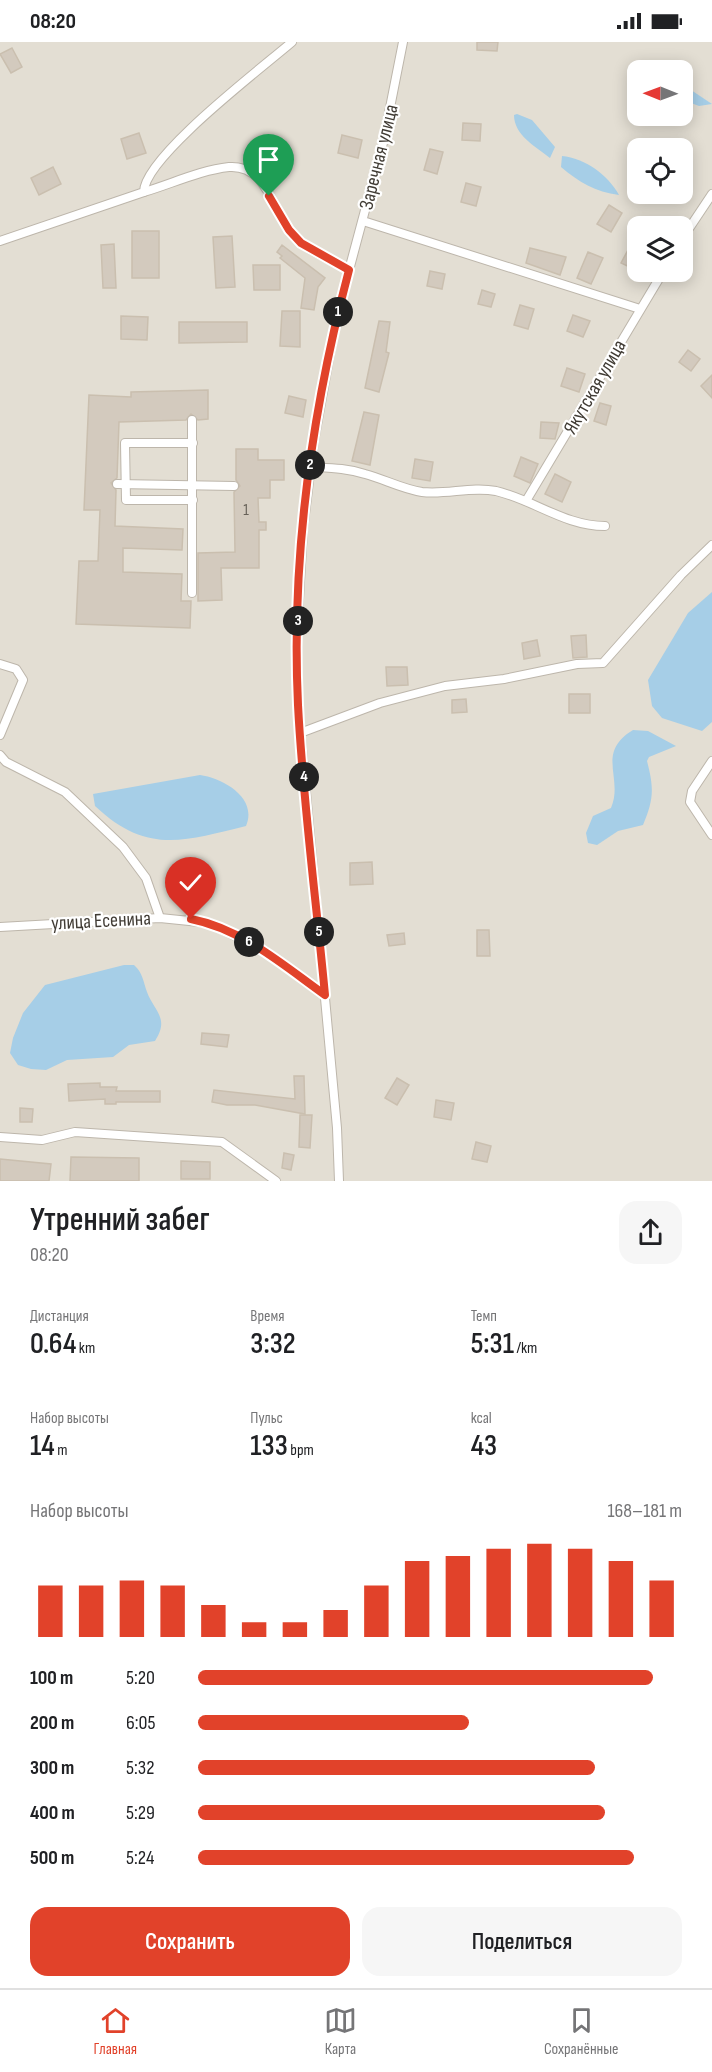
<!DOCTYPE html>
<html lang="ru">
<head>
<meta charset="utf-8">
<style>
  :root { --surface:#fff; --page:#f6f6f6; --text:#202124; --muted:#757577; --line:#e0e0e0; --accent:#e1422a }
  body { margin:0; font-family:"Sofia Sans Condensed",sans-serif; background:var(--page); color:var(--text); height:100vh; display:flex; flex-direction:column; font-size:22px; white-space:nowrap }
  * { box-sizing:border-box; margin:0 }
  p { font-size:20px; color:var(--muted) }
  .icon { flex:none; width:33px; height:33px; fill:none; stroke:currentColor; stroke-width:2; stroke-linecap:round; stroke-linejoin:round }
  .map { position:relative; height:1139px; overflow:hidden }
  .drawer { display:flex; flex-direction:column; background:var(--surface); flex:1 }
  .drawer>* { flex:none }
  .needle { width:39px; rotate:271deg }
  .controls { position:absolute; left:627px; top:18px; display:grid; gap:12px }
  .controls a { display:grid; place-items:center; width:66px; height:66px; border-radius:12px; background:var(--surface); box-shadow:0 3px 15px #0003; font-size:30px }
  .pin { position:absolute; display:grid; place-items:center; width:51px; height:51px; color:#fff; margin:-62px -26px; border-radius:50% 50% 50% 0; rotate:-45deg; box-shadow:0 0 6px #0007 }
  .pin .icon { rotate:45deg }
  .km { position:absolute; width:30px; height:30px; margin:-15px; border-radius:50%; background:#222; color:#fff; font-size:16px; line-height:30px; text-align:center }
  .round { display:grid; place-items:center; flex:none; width:63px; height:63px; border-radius:18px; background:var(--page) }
  .summary { display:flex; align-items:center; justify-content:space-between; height:102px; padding:0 30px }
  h1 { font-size:33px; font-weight:600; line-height:45px }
  .metrics { display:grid; grid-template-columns:repeat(3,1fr); gap:9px; height:102px; padding:6px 30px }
  .metrics div { display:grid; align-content:center }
  .metrics b { font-size:30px; font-weight:600 }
  .metrics small { font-size:16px; font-weight:400 }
  .metrics p { font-size:16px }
  .chart { height:168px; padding:12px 30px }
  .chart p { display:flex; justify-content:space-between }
  .chart svg { width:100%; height:108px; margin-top:6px; stroke:var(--accent); stroke-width:6 }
  .button { display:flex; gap:12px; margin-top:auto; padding:12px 30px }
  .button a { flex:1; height:69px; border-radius:18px; background:var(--accent); color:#fff; font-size:24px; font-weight:600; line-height:69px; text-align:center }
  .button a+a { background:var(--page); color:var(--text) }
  ul { padding:0 30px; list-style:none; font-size:20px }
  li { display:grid; grid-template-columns:96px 72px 1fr; align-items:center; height:45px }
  li i { height:15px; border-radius:8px; background:var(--accent) }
  .status { display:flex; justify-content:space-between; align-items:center; height:42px; padding:0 30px; background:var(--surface); direction:ltr }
  .status svg { height:16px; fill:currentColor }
  .tabs { display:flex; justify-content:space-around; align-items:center; height:84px; border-top:2px solid var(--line); background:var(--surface); font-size:16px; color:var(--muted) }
  .tabs a { display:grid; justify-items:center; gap:3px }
  .tabs .current { color:var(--accent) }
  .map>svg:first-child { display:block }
  .residential { fill:#e3ded3; fill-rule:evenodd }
  .water { fill:#a6cee7 }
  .building { fill:#d3cabe; stroke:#cabfaf; stroke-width:1.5 }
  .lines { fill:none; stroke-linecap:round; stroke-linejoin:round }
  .street-casing { stroke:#bdb6ab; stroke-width:10 }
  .street { stroke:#fff; stroke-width:8 }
  .route-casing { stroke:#fff; stroke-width:12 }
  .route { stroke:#e1422a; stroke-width:8 }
  .labels { text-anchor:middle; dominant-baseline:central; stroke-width:4.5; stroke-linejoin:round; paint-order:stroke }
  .number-label { font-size:16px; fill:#666057 }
  .street-label { font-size:20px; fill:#413c35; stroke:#fff }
</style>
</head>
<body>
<div class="status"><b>08:20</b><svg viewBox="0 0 49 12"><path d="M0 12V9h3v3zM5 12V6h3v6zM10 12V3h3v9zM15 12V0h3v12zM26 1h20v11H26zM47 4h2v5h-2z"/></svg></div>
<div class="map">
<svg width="712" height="1139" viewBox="0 0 712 1139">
  <rect width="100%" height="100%" fill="#f0ece4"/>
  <!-- residential -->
  <path class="residential" d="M0,0H712V1139H0ZM638,28H682V74H638ZM638,106H682V152H638ZM638,184H682V230H638Z"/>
  <!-- water -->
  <g class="water">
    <path d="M682,42L712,62L699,64L683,58Z"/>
    <path d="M517,72L532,78L555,105L550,116C535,104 514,93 514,73Z"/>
    <path d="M562,114C585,116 608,133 619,153C595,150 579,140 561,125Z"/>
    <path d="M712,550V680L702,689L662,676L652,664L648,638L688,571Z"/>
    <path d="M633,688L648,689L676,704L649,715L647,719C654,746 654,757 643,783L618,789L597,803L588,801L586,791L593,774L611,766C624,736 595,711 633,688Z"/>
    <path d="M200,733C223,736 258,756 246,784C184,799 147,813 95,764L93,752Z"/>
    <path d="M124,923H134C143,931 143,939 147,950C154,969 170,976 155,999L129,1003L113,1015L67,1018L46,1028L31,1027L18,1023L10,1011L13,996L23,971L45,943Z"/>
  </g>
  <!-- building -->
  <g class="building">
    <path d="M477,0H498L497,9L477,8Z"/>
    <path d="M12,6L22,25L11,31L0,12Z"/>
    <path d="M463,81L481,82L480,99L462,98Z"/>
    <path d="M139,91L146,111L127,117L121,97Z"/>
    <path d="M342,93L362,98L358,116L338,111Z"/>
    <path d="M430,107L443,110L437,132L424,128Z"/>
    <path d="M53,125L61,142L39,153L31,136Z"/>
    <path d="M466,141L481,145L476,164L461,160Z"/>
    <path d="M609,163L622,171L611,190L597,182Z"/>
    <rect x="132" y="189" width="27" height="47"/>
    <path d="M232,194L235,245L216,246L213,195Z"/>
    <path d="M114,202L116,246H103L101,203Z"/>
    <path d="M282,203L325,236L318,245L314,268L301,266L305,236L280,216L282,214L277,210Z"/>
    <path d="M530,206L566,215L560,233L526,221Z"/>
    <path d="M628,208L638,213V229L621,221Z"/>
    <path d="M588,210L603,216L591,242L577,236Z"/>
    <path d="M253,223H280V248H254Z"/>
    <path d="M430,229L445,232L442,247L427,244Z"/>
    <path d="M482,248L495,252L491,265L478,262Z"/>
    <path d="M520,263L534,267L528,287L514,283Z"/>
    <path d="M282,269H300V305L280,304Z"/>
    <path d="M573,273L590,279L583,295L567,289Z"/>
    <path d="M121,274L148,275L147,298L121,297Z"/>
    <path d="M379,279L390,280L386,310L389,311L379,350L365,346Z"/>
    <path d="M179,280H247V300L179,301Z"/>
    <path d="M688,308L700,317L691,329L679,320Z"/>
    <path d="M567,326L585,332L579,350L561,344Z"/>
    <path d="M712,333V356L701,344Z"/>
    <path d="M208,348V377L198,378L191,372L186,378L119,380L117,436L111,441L116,448L115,484L183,487L182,508L123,506V530L182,532L181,559H191L190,586L76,582L79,519H98L100,468H84L89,353L131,355V350Z"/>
    <path d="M289,354L306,358L303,375L285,371Z"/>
    <path d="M600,361L611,364L606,383L594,379Z"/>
    <path d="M364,370L379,373L370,423L352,419Z"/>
    <path d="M541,380L559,381L555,397L540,396Z"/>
    <path d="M236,407H258V418H284V438H270V456H258L259,480H266V488H259V526H221L222,558L198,559V511L235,510L234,450L240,444L236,438Z"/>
    <path d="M521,415L538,422L530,441L514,434Z"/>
    <path d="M415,417L433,420L430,439L412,436Z"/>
    <path d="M555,432L571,440L562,460L545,452Z"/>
    <path d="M586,593L587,615L573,616L571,594Z"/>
    <path d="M537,598L540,614L524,617L522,601Z"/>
    <path d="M386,625H407L408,643L387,644Z"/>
    <rect x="569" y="652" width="21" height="19"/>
    <path d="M466,657L467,670L452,671V658Z"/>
    <path d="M372,820L373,842L350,843V821Z"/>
    <path d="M477,888H489L490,914H477Z"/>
    <path d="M404,891L405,902L389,904L387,893Z"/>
    <path d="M202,991L229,993L227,1005L201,1002Z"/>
    <path d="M294,1034H304L305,1072L255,1063H227L212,1060L214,1048L295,1057Z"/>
    <path d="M397,1036L409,1043L397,1063L385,1056Z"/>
    <path d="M100,1041V1045H117L116,1049H160V1060H116V1062H105V1057L69,1059L68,1042Z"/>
    <path d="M436,1058L454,1061L451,1078L434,1075Z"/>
    <path d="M20,1066L33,1067L32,1080H20Z"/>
    <path d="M300,1073H312L310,1106L299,1105Z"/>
    <path d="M476,1100L491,1104L487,1120L472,1117Z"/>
    <path d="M284,1111L294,1113L291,1128L282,1126Z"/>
    <path d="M71,1115L139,1116V1139H70Z"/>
    <path d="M0,1117L51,1122L49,1139H0Z"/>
    <path d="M181,1119L210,1120V1137H181Z"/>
  </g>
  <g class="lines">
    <!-- street casing -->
    <g class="street-casing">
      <g id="street">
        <path d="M144,150C171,142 201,128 229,125C271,122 273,179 301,201C315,212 334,219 349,228"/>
        <path d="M363,179L640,267"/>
        <path d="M682,197L712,152"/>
        <path d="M0,199L144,150C143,116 263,25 292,0"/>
        <path d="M192,378V551"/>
        <path d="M193,401H125L126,458H193"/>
        <path d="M310,425C329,426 347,426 365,432C384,437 402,447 422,450C447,453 471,444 496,449C534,458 565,484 605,484"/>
        <path d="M117,442L234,444"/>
        <path d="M526,459L663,230"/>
        <path d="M0,622L16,627L23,638L0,693"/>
        <path d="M300,691L380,661L445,644L504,637L577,622L603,621L681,533L712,503"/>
        <path d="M0,713L6,720L65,750L123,805L146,836L160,876"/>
        <path d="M712,719L692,749L690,760L712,793"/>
        <path d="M0,885L160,876L209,881L265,909L325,953"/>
        <path d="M0,1095L42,1098L75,1090L222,1100L276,1139"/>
        <path d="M339,1139L337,1086L298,664L297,592L303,488L314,399L337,273L383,101L403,0"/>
      </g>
    </g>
    <!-- street -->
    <use href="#street" class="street"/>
  </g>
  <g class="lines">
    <!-- route casing -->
    <g class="route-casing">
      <path id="route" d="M191,877C242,887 283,923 325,953C316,857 303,760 298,663C291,518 312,368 349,228L301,201L289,188L269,154"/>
    </g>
    <!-- route -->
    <use href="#route" class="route"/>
  </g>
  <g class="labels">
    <!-- number labels -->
    <g class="number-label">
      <text x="246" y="468">1</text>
    </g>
    <!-- street labels -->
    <g class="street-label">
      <text transform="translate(379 115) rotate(-76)">Заречная улица</text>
      <text transform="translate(595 345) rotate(-60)">Якутская улица</text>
      <text transform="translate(101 879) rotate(-3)">улица Есенина</text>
    </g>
  </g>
</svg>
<div class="controls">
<a><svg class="needle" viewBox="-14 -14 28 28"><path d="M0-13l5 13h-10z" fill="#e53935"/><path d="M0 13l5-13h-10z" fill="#757577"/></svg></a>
<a><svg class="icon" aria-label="locate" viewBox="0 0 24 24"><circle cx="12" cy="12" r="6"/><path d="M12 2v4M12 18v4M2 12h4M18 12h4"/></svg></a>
<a><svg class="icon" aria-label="layers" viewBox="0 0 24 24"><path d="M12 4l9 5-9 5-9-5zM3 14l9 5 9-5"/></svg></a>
</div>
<div class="pin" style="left:269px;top:154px;background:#1e9e55"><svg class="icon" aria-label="arrive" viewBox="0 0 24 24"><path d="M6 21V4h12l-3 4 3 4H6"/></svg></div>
<div class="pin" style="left:191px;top:877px;background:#d93025"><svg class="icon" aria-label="check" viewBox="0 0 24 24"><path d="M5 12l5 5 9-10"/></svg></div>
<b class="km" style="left:338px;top:270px">1</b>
<b class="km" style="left:310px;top:423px">2</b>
<b class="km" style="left:298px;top:579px">3</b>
<b class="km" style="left:304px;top:735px">4</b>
<b class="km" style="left:319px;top:890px">5</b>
<b class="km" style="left:249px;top:900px">6</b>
</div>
<section class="drawer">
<div class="summary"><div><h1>Утренний забег</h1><p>08:20</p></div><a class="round"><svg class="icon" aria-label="share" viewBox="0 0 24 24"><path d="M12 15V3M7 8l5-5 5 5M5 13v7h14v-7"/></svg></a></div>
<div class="metrics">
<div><p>Дистанция</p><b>0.64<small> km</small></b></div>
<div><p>Время</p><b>3:32</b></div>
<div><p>Темп</p><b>5:31<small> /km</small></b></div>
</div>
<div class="metrics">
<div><p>Набор высоты</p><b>14<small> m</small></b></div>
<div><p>Пульс</p><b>133<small> bpm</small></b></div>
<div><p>kcal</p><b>43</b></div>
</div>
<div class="chart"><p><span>Набор высоты</span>168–181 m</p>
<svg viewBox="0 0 160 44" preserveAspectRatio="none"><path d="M5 44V23M15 44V23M25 44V21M35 44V23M45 44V31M55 44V38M65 44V38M75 44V33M85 44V23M95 44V13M105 44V11M115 44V8M125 44V6M135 44V8M145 44V13M155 44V21"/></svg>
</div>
<ul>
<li><b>100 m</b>5:20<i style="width:94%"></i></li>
<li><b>200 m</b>6:05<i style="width:56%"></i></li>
<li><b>300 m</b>5:32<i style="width:82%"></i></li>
<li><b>400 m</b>5:29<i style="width:84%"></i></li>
<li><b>500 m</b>5:24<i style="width:90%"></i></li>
</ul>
<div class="button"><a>Сохранить</a><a>Поделиться</a></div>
</section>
<nav class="tabs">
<a class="current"><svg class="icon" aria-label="home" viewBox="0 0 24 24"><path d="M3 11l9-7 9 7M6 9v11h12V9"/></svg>Главная</a>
<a><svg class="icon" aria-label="map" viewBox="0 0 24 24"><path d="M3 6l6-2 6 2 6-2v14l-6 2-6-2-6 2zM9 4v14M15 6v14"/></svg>Карта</a>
<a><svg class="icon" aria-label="saved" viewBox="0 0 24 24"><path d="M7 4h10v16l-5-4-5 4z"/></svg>Сохранённые</a>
</nav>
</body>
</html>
